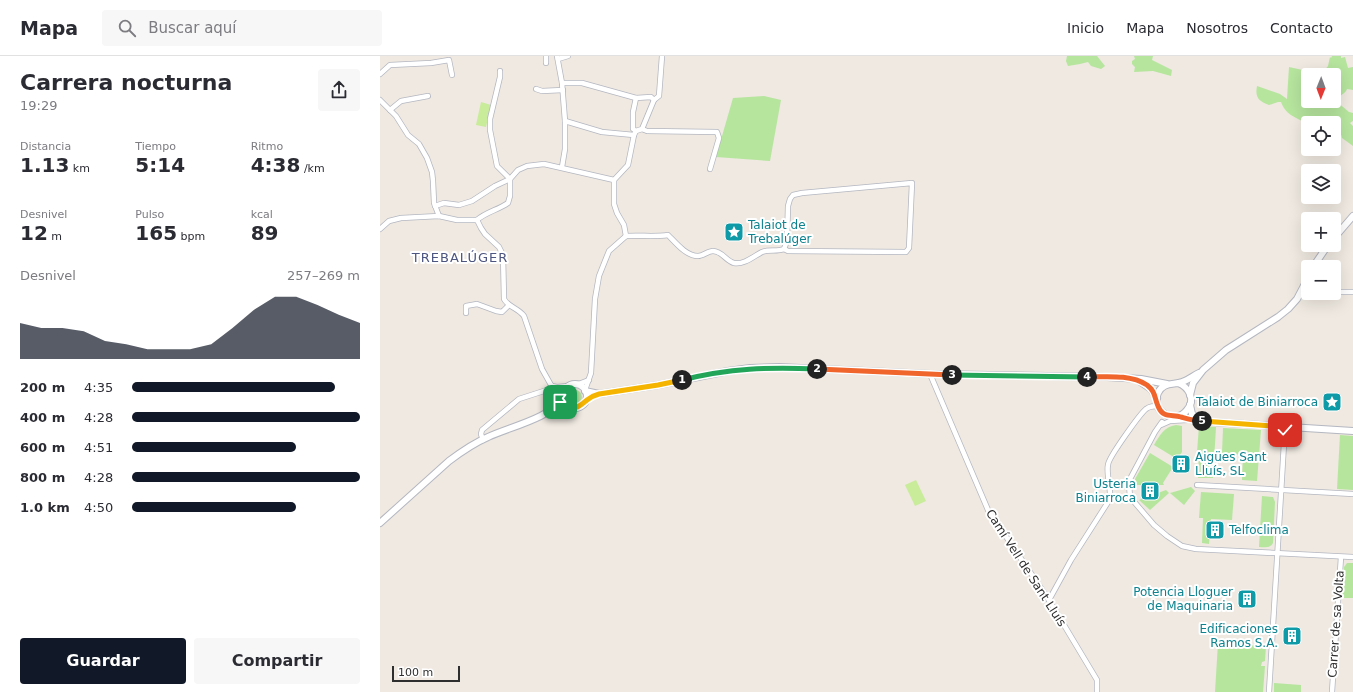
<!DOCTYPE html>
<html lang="es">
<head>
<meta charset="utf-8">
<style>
  :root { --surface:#fff; --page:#f7f7f7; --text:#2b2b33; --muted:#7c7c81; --line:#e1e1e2; --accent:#111827 }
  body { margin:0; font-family:"DejaVu Sans",sans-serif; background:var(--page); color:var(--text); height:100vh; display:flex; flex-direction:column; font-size:15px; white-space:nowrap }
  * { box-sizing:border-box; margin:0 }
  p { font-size:13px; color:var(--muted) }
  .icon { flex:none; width:22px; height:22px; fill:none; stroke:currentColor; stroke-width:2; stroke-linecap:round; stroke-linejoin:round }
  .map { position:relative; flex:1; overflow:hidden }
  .details { display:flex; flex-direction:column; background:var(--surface); width:380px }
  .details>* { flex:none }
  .needle { width:26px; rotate:181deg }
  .buttons { position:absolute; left:921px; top:12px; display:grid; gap:8px }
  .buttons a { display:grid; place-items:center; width:40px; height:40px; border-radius:4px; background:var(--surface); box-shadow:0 4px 16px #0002; font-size:20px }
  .scale { position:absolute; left:12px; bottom:10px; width:68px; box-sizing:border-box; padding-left:4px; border:2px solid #2e2e2e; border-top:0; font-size:11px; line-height:14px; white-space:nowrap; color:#2e2e2e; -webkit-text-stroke:3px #fff; paint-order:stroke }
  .pin { position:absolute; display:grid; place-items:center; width:34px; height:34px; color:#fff; margin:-17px; border-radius:8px; box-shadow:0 2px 6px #0006 }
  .km { position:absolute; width:20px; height:20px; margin:-10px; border-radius:50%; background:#222; color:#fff; font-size:11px; line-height:20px; text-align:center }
  .round { display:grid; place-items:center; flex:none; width:42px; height:42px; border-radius:4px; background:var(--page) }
  .summary { display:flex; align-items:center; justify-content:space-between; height:68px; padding:0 20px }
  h1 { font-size:22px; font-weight:800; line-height:30px }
  .stats { display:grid; grid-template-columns:repeat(3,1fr); gap:6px; height:68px; padding:4px 20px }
  .stats div { display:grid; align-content:center }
  .stats b { font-size:20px; font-weight:800 }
  .stats small { font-size:11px; font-weight:400 }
  .stats p { font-size:11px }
  .chart { height:112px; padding:8px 20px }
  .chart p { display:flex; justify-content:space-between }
  .chart svg { width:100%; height:72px; margin-top:4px; fill:var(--accent); opacity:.7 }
  .primary-button { display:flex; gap:8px; margin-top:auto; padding:8px 20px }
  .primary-button a { flex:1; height:46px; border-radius:4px; background:var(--accent); color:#fff; font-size:16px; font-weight:800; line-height:46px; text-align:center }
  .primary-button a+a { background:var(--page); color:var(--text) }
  ul { padding:0 20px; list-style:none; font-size:13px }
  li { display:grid; grid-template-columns:64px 48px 1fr; align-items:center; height:30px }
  li i { height:10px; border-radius:5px; background:var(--accent) }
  header { display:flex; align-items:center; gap:24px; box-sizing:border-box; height:56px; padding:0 20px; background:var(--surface); border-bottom:1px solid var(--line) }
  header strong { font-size:19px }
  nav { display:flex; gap:22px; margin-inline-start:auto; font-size:14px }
  .search { width:280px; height:36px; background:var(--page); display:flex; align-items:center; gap:10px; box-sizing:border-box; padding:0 14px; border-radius:4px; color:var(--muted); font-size:15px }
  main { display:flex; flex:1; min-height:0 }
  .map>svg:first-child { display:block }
  .green { fill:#b6e59e; fill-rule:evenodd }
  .pitch { fill:#c9ec9a }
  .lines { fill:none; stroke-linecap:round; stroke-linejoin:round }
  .street-casing { stroke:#b4b7c1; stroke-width:6 }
  .secondary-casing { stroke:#b4b7c1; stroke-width:8 }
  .street { stroke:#fff; stroke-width:4.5 }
  .secondary { stroke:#fff; stroke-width:6 }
  .split-1-casing { stroke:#fff; stroke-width:8 }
  .split-2-casing { stroke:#fff; stroke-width:8 }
  .split-3-casing { stroke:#fff; stroke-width:8 }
  .split-4-casing { stroke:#fff; stroke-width:8 }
  .split-5-casing { stroke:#fff; stroke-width:8 }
  .split-6-casing { stroke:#fff; stroke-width:8 }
  .split-1 { stroke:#f5b400; stroke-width:5 }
  .split-2 { stroke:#22a559; stroke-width:5 }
  .split-3 { stroke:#f0652b; stroke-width:5 }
  .split-4 { stroke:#22a559; stroke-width:5 }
  .split-5 { stroke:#f0652b; stroke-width:5 }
  .split-6 { stroke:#f5b400; stroke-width:5 }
  .labels { text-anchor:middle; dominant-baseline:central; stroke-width:4; stroke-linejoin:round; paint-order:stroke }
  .culture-label { font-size:12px; fill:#0d838f; stroke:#fff; text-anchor:end }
  .street-label { font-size:12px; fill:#2e2e2e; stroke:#fff }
  .neighbourhood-label { font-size:13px; letter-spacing:1px; fill:#4d5680; stroke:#fff }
</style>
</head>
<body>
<header>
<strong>Mapa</strong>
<div class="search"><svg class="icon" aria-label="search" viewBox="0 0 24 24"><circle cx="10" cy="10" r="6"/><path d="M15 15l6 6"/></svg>Buscar aquí</div>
<nav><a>Inicio</a><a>Mapa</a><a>Nosotros</a><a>Contacto</a></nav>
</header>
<main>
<section class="details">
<div class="summary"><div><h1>Carrera nocturna</h1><p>19:29</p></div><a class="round"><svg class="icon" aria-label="share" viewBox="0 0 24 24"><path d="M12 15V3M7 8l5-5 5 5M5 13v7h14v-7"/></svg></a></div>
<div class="stats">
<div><p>Distancia</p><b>1.13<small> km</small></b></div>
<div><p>Tiempo</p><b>5:14</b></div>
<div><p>Ritmo</p><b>4:38<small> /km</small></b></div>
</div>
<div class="stats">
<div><p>Desnivel</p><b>12<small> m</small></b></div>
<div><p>Pulso</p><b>165<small> bpm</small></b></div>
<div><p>kcal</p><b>89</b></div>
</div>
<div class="chart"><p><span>Desnivel</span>257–269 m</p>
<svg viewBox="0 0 160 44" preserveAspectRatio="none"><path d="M0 44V22L10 25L20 25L30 27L40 33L50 35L60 38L70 38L80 38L90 35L100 25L110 14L120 6L130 6L140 11L150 17L160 22V44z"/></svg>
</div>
<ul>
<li><b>200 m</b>4:35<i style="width:89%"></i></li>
<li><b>400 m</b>4:28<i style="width:100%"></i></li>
<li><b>600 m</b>4:51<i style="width:72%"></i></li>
<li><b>800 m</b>4:28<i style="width:100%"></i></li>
<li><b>1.0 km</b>4:50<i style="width:72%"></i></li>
</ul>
<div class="primary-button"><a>Guardar</a><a>Compartir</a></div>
</section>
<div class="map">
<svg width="973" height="636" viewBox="0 0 973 636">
  <rect width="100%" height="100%" fill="#efe9e1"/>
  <!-- green -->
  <g class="green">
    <path d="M687,0H717L725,10L721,13L711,10L708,6L700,8L688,10L686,5Z"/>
    <path d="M754,0H773L772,4L792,14L791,20L773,15L754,16L755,11L752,8V5L755,3Z"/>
    <path d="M952,0H961V2L965,1L968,12L973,11V34L967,33C965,39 958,39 956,45L969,56L973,57V65L970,67L973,70V90L962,82L960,75L955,71L954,67H928V69C916,60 907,61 901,46H898L889,49C878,45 875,41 877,30L900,38L907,43L909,11L936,17L943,16L948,10L950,1L951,2ZM928,19H954V45H928Z"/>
    <path d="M384,40L401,44L390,105L336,101L353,42Z"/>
    <circle cx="195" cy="341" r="7"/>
    <path d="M796,369L802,370V396L797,403L774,389C780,379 784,371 796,369Z"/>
    <path d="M819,370L836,371L833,422H818L819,396H817Z"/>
    <path d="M843,372L881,374L877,425L862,424L863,399L842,397Z"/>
    <path d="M960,379L973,380V434L957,433Z"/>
    <path d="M770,397L793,411L783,427L784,429H754L755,423Z"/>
    <path d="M811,431L815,435L804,449L790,437Z"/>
    <path d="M786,434L789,437L770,454L759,444Z"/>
    <path d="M821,436L854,438L852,464L831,463L829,488L822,487L823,462H819Z"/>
    <path d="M882,440L893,441L895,446L893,487C890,493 884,491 879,491Z"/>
    <path d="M967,507H973V542H962L964,511Z"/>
    <path d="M838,587L886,590L885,605L882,606L881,610H885L883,636H835Z"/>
    <path d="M894,627L921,629V636H894Z"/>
  </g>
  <!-- pitch -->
  <g class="pitch">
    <path d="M101,46L111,49L106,71L96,69Z"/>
    <path d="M536,424L546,445L535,450L525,429Z"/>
  </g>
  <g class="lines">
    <!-- street casing -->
    <g class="street-casing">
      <g id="street">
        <path d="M177,0L182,27L185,65V93L182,111"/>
        <path d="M178,3L188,0"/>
        <path d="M166,7V0"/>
        <path d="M0,18L10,9L51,7L69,4L72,19"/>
        <path d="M182,27H202L256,42L271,41L274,44"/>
        <path d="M156,33L162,35L183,34"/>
        <path d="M0,44L16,60L28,79L39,88L47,102L52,116L53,125L54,147L59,160"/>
        <path d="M10,54L21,45L48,40"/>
        <path d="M185,65L222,76L254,79"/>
        <path d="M262,73L267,75L337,76L339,82L330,113"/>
        <path d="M256,75L253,73V56L256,42"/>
        <path d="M532,127L529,192L526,196L408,195L404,193L407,185L408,150L410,143L413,139L422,137Z"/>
        <path d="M55,150L64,147L79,149L92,145L115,130L130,123L117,110L110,74V63L120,21V15"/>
        <path d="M97,164L101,172L105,178L119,191L123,199L124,243C128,251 138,252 144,260L162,313L171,329L183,339"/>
        <path d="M97,164C106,156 118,154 128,147L130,140V123L138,114L147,110L164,108L234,124"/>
        <path d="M0,173L9,165L21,162L59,160L77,164H97"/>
        <path d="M246,180L244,169L237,157L234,148V124L248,109L254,79L256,75L262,73L274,44L279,40L282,0"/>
        <path d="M246,180C261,179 273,181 288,179C296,187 306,200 318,200C323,200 328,195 333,195C342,195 346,205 354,207C364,209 374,200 382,196C389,193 397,196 404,193"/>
        <path d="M954,236H973"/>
        <path d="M86,257V250L97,248L116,255L122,256L129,249"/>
        <path d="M550,318L608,454L669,544L717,624V636"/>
        <path d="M196,329L209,324"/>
        <path d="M205,334L211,317L215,243L219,220L229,195L246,180"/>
        <path d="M782,366L775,376L750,423L749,428L750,441L774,469L787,480L802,490L816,493L973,501"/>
        <path d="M781,369L790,365L807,364"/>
        <path d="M103,384L101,378L102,374L139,343L170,333L172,330L177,331L188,330"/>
        <path d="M817,429L973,438"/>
        <path d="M669,544L691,504L730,443C731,432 726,417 728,409C728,402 760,358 766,353C770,350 773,350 778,350"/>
        <path d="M889,636L905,371"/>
        <path d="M952,636L961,501"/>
      </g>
    </g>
    <!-- secondary casing -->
    <g class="secondary-casing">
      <g id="secondary">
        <path d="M954,182L973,160"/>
        <path d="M933,211L948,189"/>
        <path d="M759,325L771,333L777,342"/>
        <path d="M798,327C809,331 816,344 807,354C795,370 770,355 778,337C783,326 793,329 802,326C808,324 813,320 819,317"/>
        <circle cx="195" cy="340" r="12"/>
        <path d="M205,335L219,338L278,329L348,315L370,312L399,311L550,318L727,321L761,323L787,328"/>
        <path d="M810,339L813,327L823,314L846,294L898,261L908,253L917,243L928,222"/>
        <path d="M810,349L812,358L821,364"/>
        <path d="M799,360L816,365L973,375"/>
        <path d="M0,467L69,405C81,396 94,387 108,381C129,371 171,362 183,342"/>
      </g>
    </g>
    <!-- street -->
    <use href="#street" class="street"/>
    <!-- secondary -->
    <use href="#secondary" class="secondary"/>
  </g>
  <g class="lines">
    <!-- split-1 casing -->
    <g class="split-1-casing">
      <path id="split-1" d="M180,346L183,342L188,350C197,354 201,349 207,344C211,341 215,339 219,338L278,329L302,324"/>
    </g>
    <!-- split-2 casing -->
    <g class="split-2-casing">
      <path id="split-2" d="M302,324C350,312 389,311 437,313"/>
    </g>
    <!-- split-3 casing -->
    <g class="split-3-casing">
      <path id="split-3" d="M437,313L572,319"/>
    </g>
    <!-- split-4 casing -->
    <g class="split-4-casing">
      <path id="split-4" d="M572,319L707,321"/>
    </g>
    <!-- split-5 casing -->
    <g class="split-5-casing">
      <path id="split-5" d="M707,321C726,321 750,318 767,329C776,336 774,341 778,350C783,363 792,358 801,361C808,363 814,365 822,365"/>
    </g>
    <!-- split-6 casing -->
    <g class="split-6-casing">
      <path id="split-6" d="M822,365L905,371V374"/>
    </g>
    <!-- split-1 -->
    <use href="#split-1" class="split-1"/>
    <!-- split-2 -->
    <use href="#split-2" class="split-2"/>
    <!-- split-3 -->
    <use href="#split-3" class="split-3"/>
    <!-- split-4 -->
    <use href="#split-4" class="split-4"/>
    <!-- split-5 -->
    <use href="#split-5" class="split-5"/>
    <!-- split-6 -->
    <use href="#split-6" class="split-6"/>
  </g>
  <!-- icons -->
  <defs>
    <g id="sight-square" transform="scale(1)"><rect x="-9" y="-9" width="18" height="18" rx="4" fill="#0f9aa8" stroke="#fff"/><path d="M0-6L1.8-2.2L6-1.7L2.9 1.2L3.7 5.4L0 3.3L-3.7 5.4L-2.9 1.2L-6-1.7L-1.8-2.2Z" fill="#fff"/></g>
    <g id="building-square" transform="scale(1)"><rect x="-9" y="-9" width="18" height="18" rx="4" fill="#0f9aa8" stroke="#fff"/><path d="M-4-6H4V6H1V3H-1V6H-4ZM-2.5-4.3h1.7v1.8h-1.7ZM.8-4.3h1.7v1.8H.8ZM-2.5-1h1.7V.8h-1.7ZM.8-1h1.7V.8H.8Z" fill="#fff"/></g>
  </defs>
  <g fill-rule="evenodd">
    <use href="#sight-square" x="354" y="176"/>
    <use href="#sight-square" x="952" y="346"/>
    <use href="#building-square" x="801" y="408"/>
    <use href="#building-square" x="770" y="435"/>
    <use href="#building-square" x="835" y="474"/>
    <use href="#building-square" x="867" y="543"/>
    <use href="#building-square" x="912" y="580"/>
  </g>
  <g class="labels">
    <!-- culture labels -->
    <g class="culture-label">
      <text x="368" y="169" text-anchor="start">Talaiot de<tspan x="368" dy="14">Trebalúger</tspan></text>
      <text x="938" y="346">Talaiot de Biniarroca</text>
      <text x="815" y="401" text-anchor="start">Aigües Sant<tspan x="815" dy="14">Lluís, SL</tspan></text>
      <text x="756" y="428">Usteria<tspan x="756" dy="14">Biniarroca</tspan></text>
      <text x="849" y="474" text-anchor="start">Telfoclima</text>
      <text x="853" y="536">Potencia Lloguer<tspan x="853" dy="14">de Maquinaria</tspan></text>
      <text x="898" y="573">Edificaciones<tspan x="898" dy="14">Ramos S.A.</tspan></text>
    </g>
    <!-- street labels -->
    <g class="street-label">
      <text transform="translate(646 512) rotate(57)">Camí Vell de Sant Lluís</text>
      <text transform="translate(956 568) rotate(-86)">Carrer de sa Volta</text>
    </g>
    <!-- neighbourhood labels -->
    <g class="neighbourhood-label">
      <text x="80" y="201">TREBALÚGER</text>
    </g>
  </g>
</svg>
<div class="buttons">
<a><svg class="needle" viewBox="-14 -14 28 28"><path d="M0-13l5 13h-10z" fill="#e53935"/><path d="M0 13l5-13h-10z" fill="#7c7c81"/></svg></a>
<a><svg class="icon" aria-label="locate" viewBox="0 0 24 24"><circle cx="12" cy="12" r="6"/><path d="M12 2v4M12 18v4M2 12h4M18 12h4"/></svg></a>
<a><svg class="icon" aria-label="layers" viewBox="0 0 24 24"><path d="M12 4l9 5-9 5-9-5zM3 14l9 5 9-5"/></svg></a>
<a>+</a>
<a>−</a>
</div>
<div class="scale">100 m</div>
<div class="pin" style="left:180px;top:346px;background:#1e9e55"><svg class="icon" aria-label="arrive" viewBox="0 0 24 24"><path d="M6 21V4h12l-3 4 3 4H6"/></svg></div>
<div class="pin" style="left:905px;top:374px;background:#d93025"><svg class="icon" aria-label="check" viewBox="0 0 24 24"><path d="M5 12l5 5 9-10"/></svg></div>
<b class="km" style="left:302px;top:324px">1</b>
<b class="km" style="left:437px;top:313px">2</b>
<b class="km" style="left:572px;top:319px">3</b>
<b class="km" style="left:707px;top:321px">4</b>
<b class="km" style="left:822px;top:365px">5</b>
</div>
</main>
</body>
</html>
